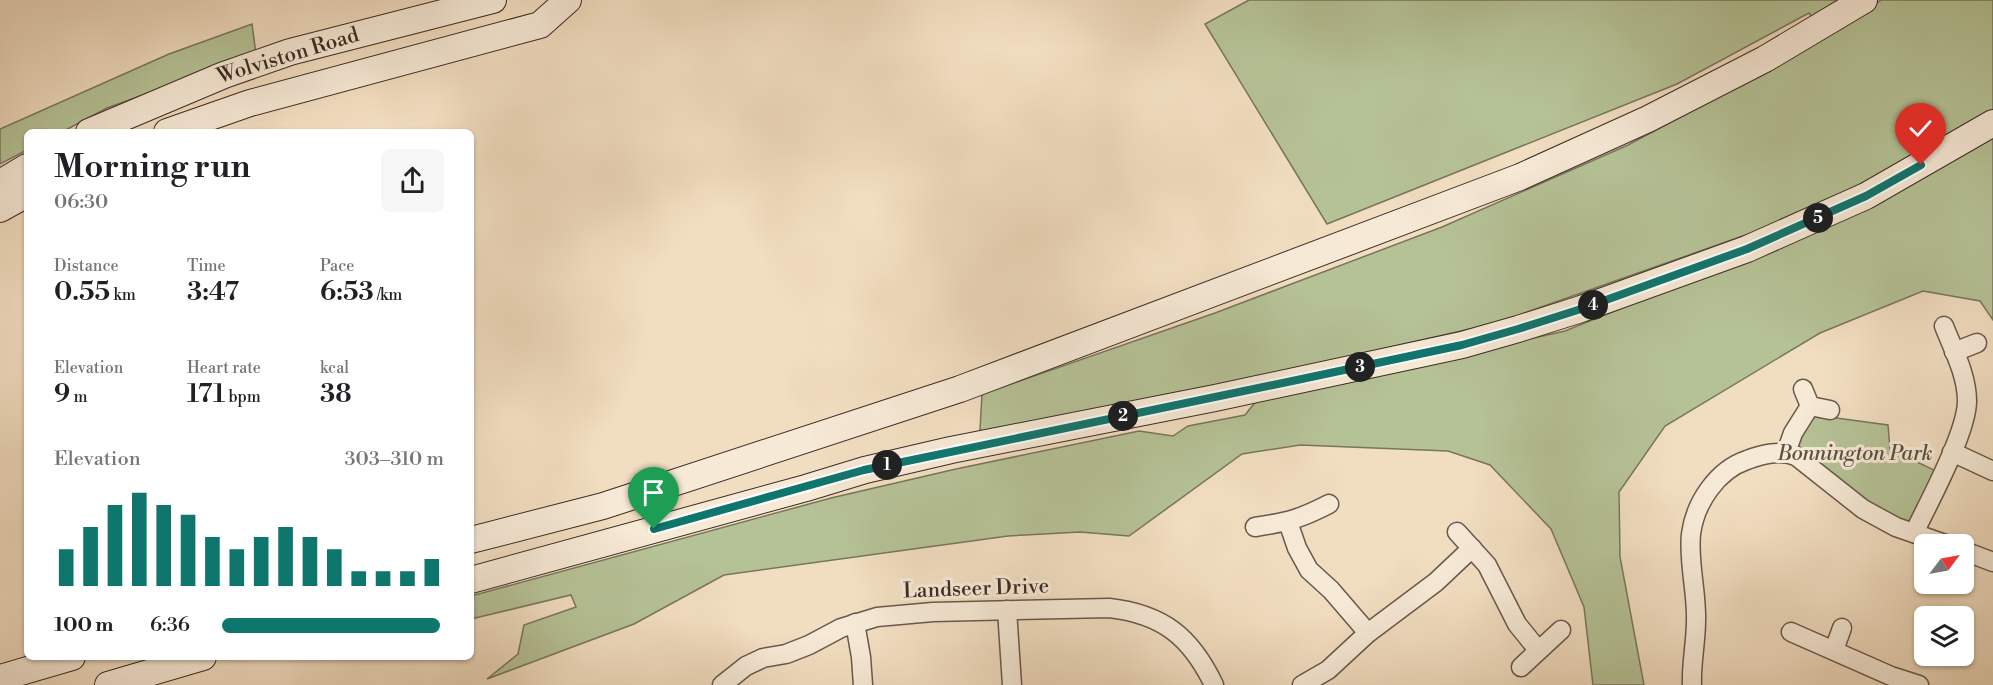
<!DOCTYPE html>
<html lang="en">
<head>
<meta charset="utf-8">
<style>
  :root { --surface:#fff; --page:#f6f6f6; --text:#202124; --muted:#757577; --accent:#0f766e }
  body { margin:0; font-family:"Libre Bodoni",serif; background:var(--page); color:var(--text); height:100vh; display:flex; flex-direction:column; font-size:22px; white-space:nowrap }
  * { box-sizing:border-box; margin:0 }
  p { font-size:20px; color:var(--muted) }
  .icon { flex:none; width:33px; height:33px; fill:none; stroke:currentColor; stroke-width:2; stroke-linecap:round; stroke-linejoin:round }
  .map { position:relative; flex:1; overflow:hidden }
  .panel { position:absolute; left:24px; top:129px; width:450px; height:531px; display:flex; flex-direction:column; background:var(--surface); border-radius:9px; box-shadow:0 2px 4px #0004 }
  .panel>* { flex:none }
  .needle { width:39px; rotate:58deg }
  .fabs { position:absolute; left:1914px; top:534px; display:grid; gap:12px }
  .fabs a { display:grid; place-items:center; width:60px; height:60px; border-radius:9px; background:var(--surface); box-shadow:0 2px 4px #0004; font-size:30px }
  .pin { position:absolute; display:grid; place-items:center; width:51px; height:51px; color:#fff; margin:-62px -26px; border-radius:50% 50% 50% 0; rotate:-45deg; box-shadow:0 0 6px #0007 }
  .pin .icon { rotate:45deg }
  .km { position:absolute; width:30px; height:30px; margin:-15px; border-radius:50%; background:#222; color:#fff; font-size:16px; line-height:30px; text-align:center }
  .round { display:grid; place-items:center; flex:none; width:63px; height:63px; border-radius:9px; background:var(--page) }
  .headline { display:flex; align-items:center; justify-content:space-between; height:102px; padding:0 30px }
  h1 { font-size:33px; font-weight:600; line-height:45px }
  .metrics { display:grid; grid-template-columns:repeat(3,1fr); gap:9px; height:102px; padding:6px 30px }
  .metrics div { display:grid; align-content:center }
  .metrics b { font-size:26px; font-weight:600 }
  .metrics small { font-size:16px; font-weight:400 }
  .metrics p { font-size:16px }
  .chart { height:168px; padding:12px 30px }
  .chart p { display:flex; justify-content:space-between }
  .chart svg { width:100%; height:108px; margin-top:6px; stroke:var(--accent); stroke-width:6 }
  ul { padding:0 30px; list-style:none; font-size:20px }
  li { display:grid; grid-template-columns:96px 72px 1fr; align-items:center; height:45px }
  li i { height:15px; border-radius:8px; background:var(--accent) }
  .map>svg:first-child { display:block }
  .green { fill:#b5c296; stroke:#78765e; stroke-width:1.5 }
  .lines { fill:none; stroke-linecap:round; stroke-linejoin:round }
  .street-casing { stroke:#69584c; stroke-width:21 }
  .secondary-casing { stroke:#3c2b25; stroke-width:28 }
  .street { stroke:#f6e9d6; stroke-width:18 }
  .secondary { stroke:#f6e9d6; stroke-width:26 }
  .route-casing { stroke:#fff; stroke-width:12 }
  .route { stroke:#0f766e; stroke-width:8 }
  .labels { text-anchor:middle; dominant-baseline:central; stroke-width:6; stroke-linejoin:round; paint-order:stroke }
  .street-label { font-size:21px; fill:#3c2b25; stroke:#f6e9d6 }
  .park-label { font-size:21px; font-style:italic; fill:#5a5141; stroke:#f6e9d6 }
</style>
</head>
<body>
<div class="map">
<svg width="1993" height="685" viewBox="0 0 1993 685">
  <rect width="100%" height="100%" fill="#f1ddc0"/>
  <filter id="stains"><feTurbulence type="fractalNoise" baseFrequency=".00333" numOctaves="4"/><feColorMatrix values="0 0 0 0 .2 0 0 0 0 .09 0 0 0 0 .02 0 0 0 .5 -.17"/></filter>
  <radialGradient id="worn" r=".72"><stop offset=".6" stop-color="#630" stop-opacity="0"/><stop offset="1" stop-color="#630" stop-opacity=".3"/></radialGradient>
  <!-- green -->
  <g class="green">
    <path d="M1249,0H1851L1815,22L1809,13L1677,84L1327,224L1205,24Z"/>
    <path d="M1881,0H1993V116L1959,137L1774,225L1496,323L1272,374L995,434L980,430L982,394L1215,313L1442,227L1628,145L1781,63Z"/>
    <path d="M252,24L256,54L107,108L62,132H27V150L0,164V129L169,54Z"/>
    <path d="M1993,136V320L1980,301L1923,291L1820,333L1665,426L1619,492L1620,557L1644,685H1593L1584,607L1551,529L1490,465L1448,451L1300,445L1242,454L1129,536L1080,532L1008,536L724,575L634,624L487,679L518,654L524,625L576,607L571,595L471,619V596L831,498L956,469L1139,431L1173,436L1188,426L1245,415L1257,400L1565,331L1780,244L1942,167Z"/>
    <path d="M1814,415L1888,425L1890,449L1934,470L1914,520L1909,523L1869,507L1798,450L1797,440Z"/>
  </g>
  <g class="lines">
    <!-- street casing -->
    <g class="street-casing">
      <g id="street">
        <path d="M1954,352L1977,343"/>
        <path d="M1803,389L1810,406L1830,410"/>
        <path d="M1952,452L1993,471"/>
        <path d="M1786,453L1793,433L1810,406"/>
        <path d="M1288,522L1297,548L1309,570L1331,590L1368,633"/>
        <path d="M1255,527C1288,522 1300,519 1329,504"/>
        <path d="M1457,532L1487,565L1517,624L1538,650"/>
        <path d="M1914,533C1929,502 1967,432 1967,401C1967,375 1953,349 1944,326"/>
        <path d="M1964,551L1993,562"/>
        <path d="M1007,610L1012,685"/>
        <path d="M855,623L861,657L863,685"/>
        <path d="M1791,632L1891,676L1919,685"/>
        <path d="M1834,650L1842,628"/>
        <path d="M1521,667L1561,630"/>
        <path d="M722,685L746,666L763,658L786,654L809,645L841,628L877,617L933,612L1109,608C1163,614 1191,637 1214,685"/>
        <path d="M1302,685L1328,670L1368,633L1436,582L1472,548"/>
        <path d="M1692,685C1691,664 1696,642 1696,621C1697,592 1688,562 1691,534C1695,503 1717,470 1747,460C1763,454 1779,450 1796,456L1863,509L1896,527L1945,544"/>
      </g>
    </g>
    <!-- secondary casing -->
    <g class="secondary-casing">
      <g id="secondary">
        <path d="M89,132L224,75L290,52L493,0"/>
        <path d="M167,132L250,103L540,25L568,0"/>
        <path d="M0,183L27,167"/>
        <path d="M0,209L27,194"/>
        <path d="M471,540L603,506L960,389L1520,177L1648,119L1765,59L1864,0"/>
        <path d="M471,580L806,488L865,470L951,450L1215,398L1462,345L1518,329L1581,309L1747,249L1866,196L1993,123"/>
        <path d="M0,678L72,657"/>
        <path d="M108,685L203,657"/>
      </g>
    </g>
    <!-- street -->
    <use href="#street" class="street"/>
    <!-- secondary -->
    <use href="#secondary" class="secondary"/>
  </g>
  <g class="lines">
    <!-- route casing -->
    <g class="route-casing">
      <path id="route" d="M654,529L864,470L1297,380L1462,345L1518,329L1581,309L1747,249L1866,196L1921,165"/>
    </g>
    <!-- route -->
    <use href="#route" class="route"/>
  </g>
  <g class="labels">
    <!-- street labels -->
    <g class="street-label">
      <text transform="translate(288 56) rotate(-17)">Wolviston Road</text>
      <text transform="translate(976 589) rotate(-2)">Landseer Drive</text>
    </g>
    <!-- park labels -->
    <g class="park-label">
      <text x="1855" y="454">Bonnington Park</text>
    </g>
  </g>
  <rect width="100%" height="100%" filter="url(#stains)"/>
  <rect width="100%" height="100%" fill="url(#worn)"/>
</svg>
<div class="fabs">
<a><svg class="needle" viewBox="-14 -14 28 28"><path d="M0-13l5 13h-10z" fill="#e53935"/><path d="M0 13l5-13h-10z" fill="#757577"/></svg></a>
<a><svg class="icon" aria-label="layers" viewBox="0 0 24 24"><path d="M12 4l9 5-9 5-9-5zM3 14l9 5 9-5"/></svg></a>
</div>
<div class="pin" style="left:654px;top:529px;background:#1e9e55"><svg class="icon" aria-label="arrive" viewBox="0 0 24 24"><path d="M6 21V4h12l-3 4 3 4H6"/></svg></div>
<div class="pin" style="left:1921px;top:165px;background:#d93025"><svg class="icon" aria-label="check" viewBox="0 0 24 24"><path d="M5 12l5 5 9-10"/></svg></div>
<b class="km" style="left:887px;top:465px">1</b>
<b class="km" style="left:1123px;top:416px">2</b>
<b class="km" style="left:1360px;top:367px">3</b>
<b class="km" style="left:1593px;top:305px">4</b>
<b class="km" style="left:1818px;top:218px">5</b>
<section class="panel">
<div class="headline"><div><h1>Morning run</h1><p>06:30</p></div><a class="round"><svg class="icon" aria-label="share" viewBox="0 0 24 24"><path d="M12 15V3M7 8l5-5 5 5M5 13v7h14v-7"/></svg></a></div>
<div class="metrics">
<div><p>Distance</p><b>0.55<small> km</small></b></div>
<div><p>Time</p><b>3:47</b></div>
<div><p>Pace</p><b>6:53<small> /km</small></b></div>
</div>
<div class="metrics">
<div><p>Elevation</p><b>9<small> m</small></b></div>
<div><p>Heart rate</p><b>171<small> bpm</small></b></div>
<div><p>kcal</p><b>38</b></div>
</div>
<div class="chart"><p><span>Elevation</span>303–310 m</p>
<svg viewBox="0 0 160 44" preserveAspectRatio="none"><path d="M5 44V29M15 44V20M25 44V11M35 44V6M45 44V11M55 44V15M65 44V24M75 44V29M85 44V24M95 44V20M105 44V24M115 44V29M125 44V38M135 44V38M145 44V38M155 44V33"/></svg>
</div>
<ul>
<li><b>100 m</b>6:36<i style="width:98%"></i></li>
</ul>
</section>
</div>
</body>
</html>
